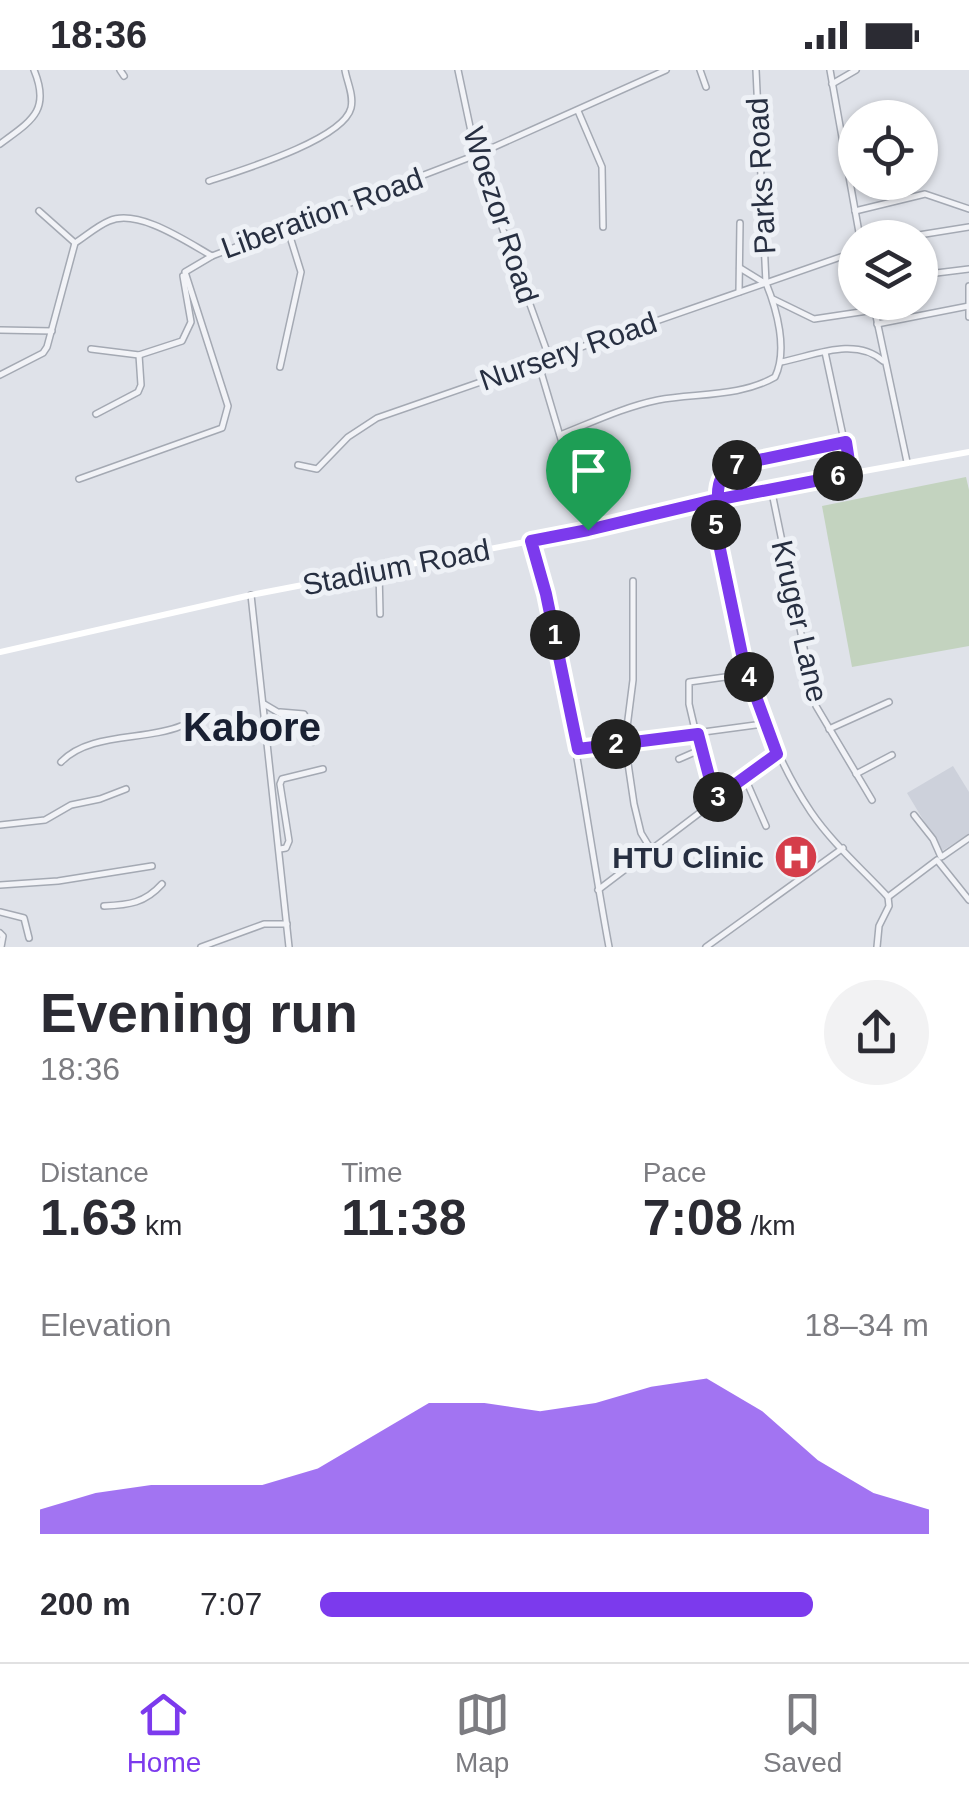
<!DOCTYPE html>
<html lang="en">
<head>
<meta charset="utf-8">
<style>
  :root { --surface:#fff; --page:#f2f2f3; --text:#2b2b33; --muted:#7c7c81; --line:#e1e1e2; --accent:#7c3aed }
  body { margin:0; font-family:Arial,sans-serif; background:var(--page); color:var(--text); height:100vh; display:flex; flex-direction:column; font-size:38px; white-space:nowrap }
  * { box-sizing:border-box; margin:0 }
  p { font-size:32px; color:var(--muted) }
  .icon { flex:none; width:55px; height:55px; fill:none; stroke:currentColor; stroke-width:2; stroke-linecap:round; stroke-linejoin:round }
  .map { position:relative; height:877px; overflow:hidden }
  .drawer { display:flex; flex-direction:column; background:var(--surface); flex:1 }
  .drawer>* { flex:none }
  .buttons { position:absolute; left:838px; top:30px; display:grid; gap:20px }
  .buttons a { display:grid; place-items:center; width:100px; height:100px; border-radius:50%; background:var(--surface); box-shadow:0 2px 8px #0004; font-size:50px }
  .pin { position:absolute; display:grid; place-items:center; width:85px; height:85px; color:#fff; margin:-102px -42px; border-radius:50% 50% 50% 0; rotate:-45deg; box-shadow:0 0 10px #0007 }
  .pin .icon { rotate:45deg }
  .km { position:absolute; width:50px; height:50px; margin:-25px; border-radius:50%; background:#222; color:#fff; font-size:28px; line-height:50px; text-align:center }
  .round { display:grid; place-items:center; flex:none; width:105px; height:105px; border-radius:52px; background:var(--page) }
  .headline { display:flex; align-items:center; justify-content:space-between; height:170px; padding:0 40px }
  h1 { font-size:55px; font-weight:800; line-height:75px }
  .metrics { display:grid; grid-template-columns:repeat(3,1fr); gap:15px; height:170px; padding:10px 40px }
  .metrics div { display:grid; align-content:center }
  .metrics b { font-size:50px; font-weight:800 }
  .metrics small { font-size:28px; font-weight:400 }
  .metrics p { font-size:28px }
  .chart { height:280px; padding:20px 40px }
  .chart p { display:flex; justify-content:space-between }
  .chart svg { width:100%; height:180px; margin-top:10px; fill:var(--accent); opacity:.7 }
  ul { padding:0 40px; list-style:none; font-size:32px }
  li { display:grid; grid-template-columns:160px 120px 1fr; align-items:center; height:75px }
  li i { height:25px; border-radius:12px; background:var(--accent) }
  .status { display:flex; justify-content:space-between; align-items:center; height:70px; padding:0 50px; background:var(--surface); direction:ltr }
  .status svg { height:28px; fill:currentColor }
  .menu { display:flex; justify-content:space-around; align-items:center; height:140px; border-top:2px solid var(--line); background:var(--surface); font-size:28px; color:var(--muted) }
  .menu a { display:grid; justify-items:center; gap:5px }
  .menu .active { color:var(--accent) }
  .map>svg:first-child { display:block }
  .built { fill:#cdd1db }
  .green { fill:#c3d3bf }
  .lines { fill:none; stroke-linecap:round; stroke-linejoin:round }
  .minor-casing { stroke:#a4a9b3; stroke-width:8 }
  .minor { stroke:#f2f3f7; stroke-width:5 }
  .secondary { stroke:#fff; stroke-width:6 }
  .route-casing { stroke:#fff; stroke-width:20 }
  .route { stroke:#7c3aed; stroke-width:12 }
  .labels { text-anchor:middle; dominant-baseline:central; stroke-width:10; stroke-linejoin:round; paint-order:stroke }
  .street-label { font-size:30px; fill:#272f41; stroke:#eef1f6 }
  .poi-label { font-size:30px; font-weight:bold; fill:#272f41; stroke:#eef1f6; text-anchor:end }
  .district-label { font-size:40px; font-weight:bold; fill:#192032; stroke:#eef1f6 }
</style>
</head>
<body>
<div class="status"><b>18:36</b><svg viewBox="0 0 49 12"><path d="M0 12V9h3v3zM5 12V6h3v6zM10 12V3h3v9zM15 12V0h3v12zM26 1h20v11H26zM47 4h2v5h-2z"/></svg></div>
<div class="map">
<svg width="969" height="877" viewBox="0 0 969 877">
  <rect width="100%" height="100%" fill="#dfe2e9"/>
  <!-- built -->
  <path class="built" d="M953,696L969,722V764L942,781L907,723Z"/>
  <!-- green -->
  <path class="green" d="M966,407L969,420V576L852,597L822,436Z"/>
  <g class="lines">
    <!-- minor casing -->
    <g class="minor-casing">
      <g id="minor">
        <path d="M120,0L124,6"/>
        <path d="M458,0L476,85L549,287"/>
        <path d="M700,0L706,17"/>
        <path d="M830,0L860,168"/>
        <path d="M832,14L856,0"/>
        <path d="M578,41L602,97L603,157"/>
        <path d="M0,74C31,51 51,41 34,0"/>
        <path d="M209,111C239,101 343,70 351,38C354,25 347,12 345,0"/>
        <path d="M39,141L75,173"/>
        <path d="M855,141L925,124L969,139"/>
        <path d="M900,168L969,157"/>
        <path d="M740,198L763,212"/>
        <path d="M920,205L969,199"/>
        <path d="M969,216V247"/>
        <path d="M739,222L740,153"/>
        <path d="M773,229L814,249L874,240"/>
        <path d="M873,232L907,392"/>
        <path d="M877,254L969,236"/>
        <path d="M0,260L52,261"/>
        <path d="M91,279L139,285L182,271L191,252L183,206"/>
        <path d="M825,282L851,403"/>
        <path d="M538,292L588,460"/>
        <path d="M781,292C813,286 855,266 883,291"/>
        <path d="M280,297L301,202L287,157"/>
        <path d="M0,305L43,283L47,277L75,173C86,166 97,156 109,151C138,138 187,172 212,186L476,85L666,0"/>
        <path d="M96,344L138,322L141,315L139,285"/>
        <path d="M560,365C593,352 624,337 658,330C697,323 740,327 775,307C788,280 777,240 766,213L756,0"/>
        <path d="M298,395L317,399L348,367L377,348L855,182"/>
        <path d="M79,409L222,358L228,336L185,202L212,186"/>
        <path d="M771,418L816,636L872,730"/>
        <path d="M718,429C717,410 722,402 739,394L846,372"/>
        <path d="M711,431C733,539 748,648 811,742C832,773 863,800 888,827L937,790L969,830"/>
        <path d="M531,471C568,604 584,741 609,877"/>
        <path d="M379,501L380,544"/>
        <path d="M633,511V610L625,673L634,734L641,763L652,781"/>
        <path d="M251,525L289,877"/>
        <path d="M264,634L291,650L313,672"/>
        <path d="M280,642L304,644L307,650L302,661"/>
        <path d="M829,659L889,632"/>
        <path d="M696,664L689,634V612L747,604"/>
        <path d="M698,664L715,729"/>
        <path d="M577,679L763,654"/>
        <path d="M679,689L702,679"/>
        <path d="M61,692C89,662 145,671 181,656"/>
        <path d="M856,704L892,685"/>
        <path d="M745,708L766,756"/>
        <path d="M914,745L933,769L941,787"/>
        <path d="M0,755L45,750L71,735L100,729L126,719"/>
        <path d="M280,779L286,778L289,771L280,714L282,709L323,699"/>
        <path d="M943,786L969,768"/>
        <path d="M0,815L58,811L152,796"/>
        <path d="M598,820L777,684"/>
        <path d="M104,836C129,835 145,833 162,814"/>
        <path d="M0,842L24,848L29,868"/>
        <path d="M0,863L3,866L1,877"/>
        <path d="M201,877L264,854H287"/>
        <path d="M706,877L843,778"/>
        <path d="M877,877L879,856L889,836L888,827"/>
      </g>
    </g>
    <!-- minor -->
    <use href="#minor" class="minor"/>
    <!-- secondary -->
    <path class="secondary" d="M0,582L251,525L588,460L771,418L969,382"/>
  </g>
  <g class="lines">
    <!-- route casing -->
    <g class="route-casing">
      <path id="route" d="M588,460L531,471L546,524L578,679L698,664L715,729L777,684L744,594L710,431L851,404L846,372L739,394C722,403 717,410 718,429L588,460"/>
    </g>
    <!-- route -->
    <use href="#route" class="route"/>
  </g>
  <!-- icons -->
  <defs>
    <g id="hospital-disc" transform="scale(2.25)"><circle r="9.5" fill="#d53d4a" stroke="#eef1f6"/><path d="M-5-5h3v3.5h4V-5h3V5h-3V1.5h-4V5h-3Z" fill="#fff"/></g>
  </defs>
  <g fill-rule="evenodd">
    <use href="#hospital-disc" x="796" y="787"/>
  </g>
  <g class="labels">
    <!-- street labels -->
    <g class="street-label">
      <text transform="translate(761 106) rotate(-93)">Parks Road</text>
      <text transform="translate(322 143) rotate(-20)">Liberation Road</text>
      <text transform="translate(501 145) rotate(72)">Woezor Road</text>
      <text transform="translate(568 281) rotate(-19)">Nursery Road</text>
      <text transform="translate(396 497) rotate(-11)">Stadium Road</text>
      <text transform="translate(800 551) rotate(77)">Kruger Lane</text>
    </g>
    <!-- poi labels -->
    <g class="poi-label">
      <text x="764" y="787">HTU Clinic</text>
    </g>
    <!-- district labels -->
    <g class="district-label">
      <text x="252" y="657">Kabore</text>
    </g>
  </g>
</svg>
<div class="buttons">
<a><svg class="icon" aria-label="locate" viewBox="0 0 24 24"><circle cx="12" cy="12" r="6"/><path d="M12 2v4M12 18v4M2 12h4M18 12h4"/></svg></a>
<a><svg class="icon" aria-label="layers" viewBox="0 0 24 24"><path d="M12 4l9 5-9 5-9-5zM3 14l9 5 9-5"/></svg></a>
</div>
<div class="pin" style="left:588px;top:460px;background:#1e9e55"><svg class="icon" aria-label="arrive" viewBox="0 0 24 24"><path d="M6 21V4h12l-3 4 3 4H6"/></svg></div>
<b class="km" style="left:555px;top:565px">1</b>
<b class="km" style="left:616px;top:674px">2</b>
<b class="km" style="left:718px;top:727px">3</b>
<b class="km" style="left:749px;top:607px">4</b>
<b class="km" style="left:716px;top:455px">5</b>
<b class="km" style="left:838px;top:406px">6</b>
<b class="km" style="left:737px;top:395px">7</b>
</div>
<section class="drawer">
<div class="headline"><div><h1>Evening run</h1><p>18:36</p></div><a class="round"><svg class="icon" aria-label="share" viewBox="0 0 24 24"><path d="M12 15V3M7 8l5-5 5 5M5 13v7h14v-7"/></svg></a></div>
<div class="metrics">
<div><p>Distance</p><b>1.63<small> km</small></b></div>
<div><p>Time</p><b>11:38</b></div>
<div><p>Pace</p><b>7:08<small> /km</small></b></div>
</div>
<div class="chart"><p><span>Elevation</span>18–34 m</p>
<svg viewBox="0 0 160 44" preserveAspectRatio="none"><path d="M0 44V38L10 34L20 32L30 32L40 32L50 28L60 20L70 12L80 12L90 14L100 12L110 8L120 6L130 14L140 26L150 34L160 38V44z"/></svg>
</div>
<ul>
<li><b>200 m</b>7:07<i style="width:81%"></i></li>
</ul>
</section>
<nav class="menu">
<a class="active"><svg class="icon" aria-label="home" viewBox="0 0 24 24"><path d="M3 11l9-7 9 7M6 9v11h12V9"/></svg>Home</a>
<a><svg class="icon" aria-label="map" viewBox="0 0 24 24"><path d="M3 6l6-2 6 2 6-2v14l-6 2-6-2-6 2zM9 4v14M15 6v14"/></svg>Map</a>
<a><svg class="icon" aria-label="saved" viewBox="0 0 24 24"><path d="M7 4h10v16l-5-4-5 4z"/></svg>Saved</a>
</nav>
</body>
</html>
